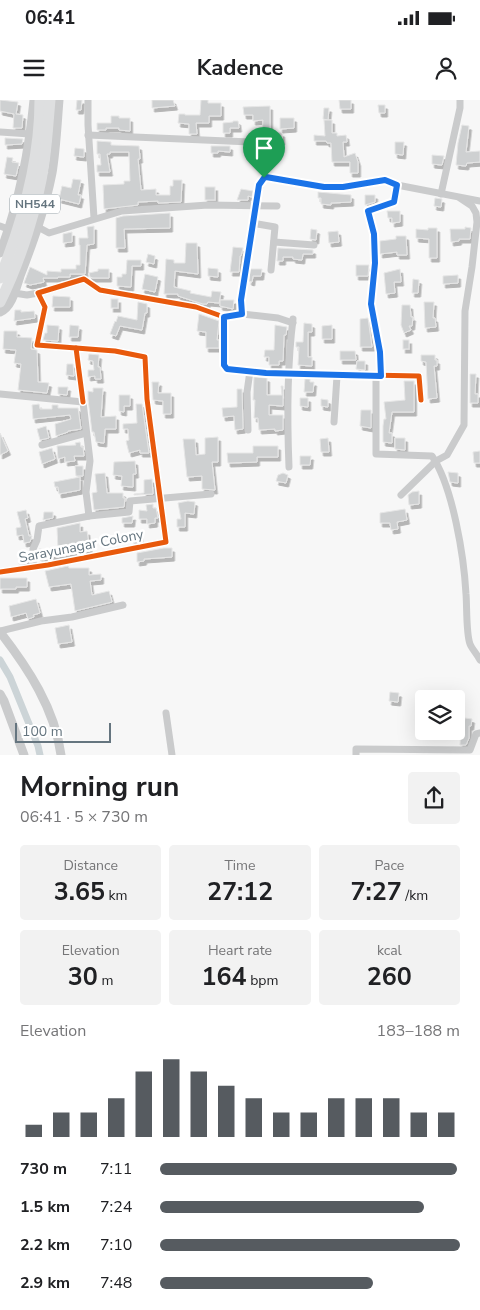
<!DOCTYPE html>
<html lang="en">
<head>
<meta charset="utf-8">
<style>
  :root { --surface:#fff; --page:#f2f2f2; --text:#202124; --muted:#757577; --accent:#565b60 }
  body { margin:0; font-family:"Nunito Sans",sans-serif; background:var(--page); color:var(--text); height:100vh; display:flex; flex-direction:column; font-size:19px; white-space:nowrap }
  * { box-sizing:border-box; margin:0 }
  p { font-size:16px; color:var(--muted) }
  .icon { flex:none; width:28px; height:28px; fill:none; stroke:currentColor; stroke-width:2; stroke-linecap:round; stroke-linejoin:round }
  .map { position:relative; height:655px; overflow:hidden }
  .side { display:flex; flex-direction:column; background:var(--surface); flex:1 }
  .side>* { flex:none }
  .buttons { position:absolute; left:415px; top:590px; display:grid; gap:10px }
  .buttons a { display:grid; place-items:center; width:50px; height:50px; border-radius:5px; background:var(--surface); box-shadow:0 5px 20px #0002; font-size:25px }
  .scale { position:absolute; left:15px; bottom:12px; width:96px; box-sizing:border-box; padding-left:5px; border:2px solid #65757f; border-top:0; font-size:14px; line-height:18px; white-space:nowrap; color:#65757f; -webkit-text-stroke:4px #fff; paint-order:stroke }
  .pin { position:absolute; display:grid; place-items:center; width:42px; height:42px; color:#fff; margin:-51px -21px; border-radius:50% 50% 50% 0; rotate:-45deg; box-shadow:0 0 5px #0007 }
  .pin .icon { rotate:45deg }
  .round { display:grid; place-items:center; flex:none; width:52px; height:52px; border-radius:5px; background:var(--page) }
  .head { display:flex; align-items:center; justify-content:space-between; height:85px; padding:0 20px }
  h1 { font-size:28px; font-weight:700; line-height:38px }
  .figures { display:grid; grid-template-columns:repeat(3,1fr); gap:8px; height:85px; padding:5px 20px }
  .figures div { display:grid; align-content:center; border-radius:5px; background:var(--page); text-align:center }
  .figures b { font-size:25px; font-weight:700 }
  .figures small { font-size:14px; font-weight:400 }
  .figures p { font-size:14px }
  .chart { height:140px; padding:10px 20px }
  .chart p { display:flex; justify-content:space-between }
  .chart svg { width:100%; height:90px; margin-top:5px; stroke:var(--accent); stroke-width:6 }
  ul { padding:0 20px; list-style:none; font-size:16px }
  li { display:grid; grid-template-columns:80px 60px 1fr; align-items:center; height:38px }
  li i { height:12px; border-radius:6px; background:var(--accent) }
  .status { display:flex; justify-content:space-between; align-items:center; height:35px; padding:0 25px; background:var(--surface); direction:ltr }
  .status svg { height:14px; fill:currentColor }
  header { display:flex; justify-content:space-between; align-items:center; height:65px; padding:0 20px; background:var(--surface); font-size:22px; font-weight:700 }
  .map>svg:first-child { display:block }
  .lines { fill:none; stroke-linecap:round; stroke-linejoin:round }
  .canal { stroke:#ccd4d7; stroke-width:7 }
  .building { fill:#ced0d1; stroke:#e6e6e6; filter:url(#shadow) }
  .minor { stroke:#cacbcc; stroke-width:7 }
  .tertiary { stroke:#cacbcc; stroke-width:9 }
  .trunk { stroke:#dedfe0; stroke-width:11 }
  .cycleway-casing { stroke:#fff; stroke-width:8 }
  .cycleway { stroke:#e8590c; stroke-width:5 }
  .route-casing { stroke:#fff; stroke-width:10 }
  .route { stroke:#1a73e8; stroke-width:6 }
  .labels { text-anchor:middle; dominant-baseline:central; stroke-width:5; stroke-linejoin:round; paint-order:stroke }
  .shield { fill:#fff; stroke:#939ea5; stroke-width:1 }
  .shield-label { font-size:12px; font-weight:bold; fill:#65757f }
  .street-label { font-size:14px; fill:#65757f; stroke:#fff }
</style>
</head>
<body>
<div class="status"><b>06:41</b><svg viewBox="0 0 49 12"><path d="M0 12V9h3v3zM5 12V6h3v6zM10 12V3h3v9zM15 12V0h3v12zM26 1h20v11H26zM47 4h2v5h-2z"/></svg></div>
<header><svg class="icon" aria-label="menu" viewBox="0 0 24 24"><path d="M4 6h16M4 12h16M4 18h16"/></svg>Kadence<svg class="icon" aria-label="person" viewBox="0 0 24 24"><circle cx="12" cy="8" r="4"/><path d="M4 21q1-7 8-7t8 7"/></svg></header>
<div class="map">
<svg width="480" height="655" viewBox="0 0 480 655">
  <defs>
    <filter id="shadow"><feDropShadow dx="2.5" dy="4" stdDeviation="0" flood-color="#0004"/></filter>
  </defs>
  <rect width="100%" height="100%" fill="#f7f7f7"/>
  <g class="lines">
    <!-- canal -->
    <path class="canal" d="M0,560L10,577L38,646L40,655"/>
  </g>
  <!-- building -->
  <g class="building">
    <path d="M0,0L18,2L16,14L23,15L22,28H13L14,14L0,11Z"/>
    <path d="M77,0H82L81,10H76Z"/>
    <path d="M152,0H173L175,6L152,8Z"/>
    <path d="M201,0H208V3H221V16H209V23H196L197,34H189V24L178,23L179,14H185V15H200Z"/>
    <path d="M339,0H351V9H340Z"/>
    <path d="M378,5H385V13H379Z"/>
    <path d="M270,6V32L282,33V41H277L272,38L262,37L263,20L253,21V15H244L243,7Z"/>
    <path d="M324,8H329L328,20L323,19Z"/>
    <path d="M111,16H119V18H130V31L119,30V28H106V30H97V23H111Z"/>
    <path d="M280,18H294V28L280,29Z"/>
    <path d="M324,20H332V33H337V36L346,35L347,42H343L344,57L355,53L358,62V73H350V62H332L331,43H327L326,41H314V35L325,36Z"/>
    <path d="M233,21H238L239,28H230V33H223V23L233,22Z"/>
    <path d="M462,25L469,26L466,52L480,51V62L467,63L466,66L456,65L458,43Z"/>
    <path d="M5,38L23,39L22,44L5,45Z"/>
    <path d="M97,41L111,42V45L139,46L140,59H138L141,90L156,89V95H170V86H173V80H182L181,102L158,103V101L138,102V105L104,109L103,85L124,84V81H130L129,52H110V54H107L110,72H97V65H101L100,54H97Z"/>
    <path d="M395,42H404L403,55L395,54Z"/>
    <path d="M211,46H230V52L218,51V53H211Z"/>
    <path d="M75,48L84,49V57L74,56Z"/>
    <path d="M269,50L271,61L263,63L261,51Z"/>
    <path d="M432,55L444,56L442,65L432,64Z"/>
    <path d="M7,57L13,58L12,62L19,63L16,76L4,74Z"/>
    <path d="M73,79L81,80L78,95H81L79,104L59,99L62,86L71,88Z"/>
    <rect x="205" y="87" width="10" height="13"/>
    <path d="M241,89L253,91L252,97L248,96V100H237Z"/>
    <path d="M318,92L351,95V102L331,103V105L321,104V98H318Z"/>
    <path d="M365,95H375V102L365,105Z"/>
    <path d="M435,98L442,99L441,107L434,106Z"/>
    <path d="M387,111H400V122L392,123V118H388Z"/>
    <path d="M170,113V128L124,129L125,148H116V118L123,116Z"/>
    <path d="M94,126V144L87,145L85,174H70V177H58V178H43L44,182L30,185L24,183L30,167L47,175V171L61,172V169H76V165H80V145H79V138H88L87,127Z"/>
    <path d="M465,127L471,128L470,139H459V141L451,142L450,129H465Z"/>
    <path d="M428,128H437V158H429V139L416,138V129L428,130Z"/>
    <path d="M311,129L317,130L316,140L310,139Z"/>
    <path d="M338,131L339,142L329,143L328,132Z"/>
    <path d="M72,132V142L63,143V134Z"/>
    <path d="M396,136H406L407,155H397V152L380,154V141L396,139Z"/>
    <path d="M186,143H197L198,174L175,171L174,187L191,191L190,193L211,197L212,191L221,192L219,203L208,202L207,204H203L178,196V194H164L166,159L174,160V163H185Z"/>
    <path d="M233,147L243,148L241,156H240L239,172H230Z"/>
    <path d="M278,148L313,150V154H303L302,160L293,159V157H283V161H277Z"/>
    <path d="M148,154L155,156L154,164L146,162Z"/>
    <path d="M127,160H141V166H132L131,187L117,186V177H122V174H126Z"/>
    <path d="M356,165H369L368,176H356Z"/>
    <path d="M208,168L218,169V177L208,176Z"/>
    <path d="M98,169H109V178H93L90,177L89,173L98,171Z"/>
    <path d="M250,169H262L261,176H253L252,182L249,181Z"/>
    <path d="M400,169L401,182H394L395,193L386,194L384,173Z"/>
    <path d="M145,174L158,177L155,192L142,189Z"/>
    <path d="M458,175V183L443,184V176Z"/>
    <path d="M413,179L419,180L418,193H412Z"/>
    <path d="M53,196L70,197V207H52Z"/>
    <rect x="111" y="199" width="7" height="9"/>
    <path d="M220,200H234L233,209L220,206Z"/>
    <path d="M138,202L147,204V213H145L142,230L120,226L116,236L110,234L115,221L116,222L118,216L137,220Z"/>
    <path d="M424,202H434L433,218H435L436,227L425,228Z"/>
    <path d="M402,205H410L411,217H413L412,226H409L411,230L404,233L401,225Z"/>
    <path d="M15,210H21V212L34,211L35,218L14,221Z"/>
    <path d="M199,214L219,221L217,240H219V248H206V232L197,231Z"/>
    <path d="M368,218L372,247H360V219Z"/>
    <path d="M304,223L312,224V232H308V257H312V266L298,265L299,247H296V242H303Z"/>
    <path d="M47,225L59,226L58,241L43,240L45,233H47Z"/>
    <path d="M70,225L79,226L78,237H69Z"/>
    <path d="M275,225L287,227L286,235H284L283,261H279V265H269V257H264L265,250H274Z"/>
    <path d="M332,225V239H322V226Z"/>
    <path d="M4,231H17V237L32,238L31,249L37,250L38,282L49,283L47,293L18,290L21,264L14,263L16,250L3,249Z"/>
    <rect x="403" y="240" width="6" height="9"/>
    <path d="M340,251H355L356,260H340Z"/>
    <path d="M89,254L99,255L98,267H100L101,279H95V276L88,277V270H94L93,261L88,260Z"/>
    <path d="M421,255H435V260H437V266H434L437,298L428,299L426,262L421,261Z"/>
    <path d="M357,261H365V270L356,269Z"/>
    <path d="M67,264H73L74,276L66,275Z"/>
    <path d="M470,274H476L475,294H478V303H470Z"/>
    <path d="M254,277L267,278V295H282L281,286H283V306L269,305V315H283V330L275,331V329L259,330L258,318H254L255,300H253Z"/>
    <path d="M305,279H310V282H314L313,292H304Z"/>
    <path d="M404,281H414V312H392L389,333H392V343L383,342V326L384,319H386L384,302L405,300Z"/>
    <path d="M152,282H159L158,293H171V314H163V301L153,300Z"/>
    <path d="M58,287H68L67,295L58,294Z"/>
    <path d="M93,288H103L101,317L116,316V329H105L104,343L96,342L94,332H92L88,299V291L93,292Z"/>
    <path d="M237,289H242L243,329L235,330L234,316L223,317L222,308L237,307Z"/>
    <path d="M119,295H130V306H124V312L119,311Z"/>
    <path d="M300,298H308V307L300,306Z"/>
    <path d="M321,299L328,300V307L321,306Z"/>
    <path d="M39,304L40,309H52V305H58V308H78L81,329L68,331V332L56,336L55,324L71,319L70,315L33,319L32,305Z"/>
    <path d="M136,304H142L149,353H140V350L129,353L126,341L129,340L128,329H123V324L137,323Z"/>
    <path d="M361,310H371V328L360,326Z"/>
    <path d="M46,326L49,338L40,340L37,329Z"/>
    <path d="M0,333L8,351L0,355Z"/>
    <path d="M218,337V362H212L215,390L202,389V376L187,377L183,339H195L196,355L205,354V338Z"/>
    <path d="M328,338L329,352H321L320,339Z"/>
    <path d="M395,338H405V350L395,349Z"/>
    <path d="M80,342L81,347H83L84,356H74L75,361L65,362V357L58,359L57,346L76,345L75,343Z"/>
    <path d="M253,346H278V357H257V362L228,363L227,353H253Z"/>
    <path d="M52,348L55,359L42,364L39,352Z"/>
    <path d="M480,351V363H474L473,352Z"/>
    <path d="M300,356H311L310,365H300Z"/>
    <path d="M135,361L136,374H133V387L121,386L122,376L113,375L114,362Z"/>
    <path d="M75,366H83V376H76Z"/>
    <path d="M448,372L458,373V383L450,382Z"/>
    <path d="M105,373L107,393H123V398H125L124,407L94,410L92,393L97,392L95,374Z"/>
    <path d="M283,373L288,375L286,383L276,381L278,375Z"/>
    <path d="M80,377V390L59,394L58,387H55L54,382Z"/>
    <path d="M152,379L153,394L134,395V394L144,393V380Z"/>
    <path d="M419,391V404L409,405L408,395L412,392Z"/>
    <path d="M188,401L195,402L194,414L185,413V427H177V419H181L178,403Z"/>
    <path d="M153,404V408H156L158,418H155V423L147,424V419H139V410L147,411L146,405Z"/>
    <path d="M405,409L407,420L397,422L398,429L391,430L390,423H380V413Z"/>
    <path d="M26,410L28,418L25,419L29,436H32L30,442L24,443L23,435L17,436L16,428L21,427L17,412Z"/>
    <path d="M44,412H53V418L43,420Z"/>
    <path d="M133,416L132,423H122V418Z"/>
    <path d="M80,423V432L87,431L90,451L67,455L65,456L39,457V449L58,450L57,428Z"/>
    <rect x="132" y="433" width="8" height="6"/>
    <path d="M164,448H172V457L144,459V461L137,462V453Z"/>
    <path d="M19,451H26L27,463L19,464Z"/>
    <path d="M68,466L69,468H89V475L101,474V480L90,481L92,495L109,491L112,502L75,511L71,484L49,487L45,471Z"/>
    <path d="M0,478H27V487H16V489H0Z"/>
    <path d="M36,499L40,513L33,515L34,517L28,519L26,513L11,517L9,506Z"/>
    <path d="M69,525L72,542L58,544L55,528Z"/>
    <path d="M390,592L399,593L398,602L389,601Z"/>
    <path d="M465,618L472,619L471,626H469V638L466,645H460L461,630H463Z"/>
  </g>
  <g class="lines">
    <!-- minor -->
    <g class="minor">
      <path d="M88,0V25L94,118"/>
      <path d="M0,32L30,34"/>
      <path d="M88,35L272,43"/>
      <path d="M441,94L460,8V0"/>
      <path d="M252,123L275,127L271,170"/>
      <path d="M0,126L8,129"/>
      <path d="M38,127L49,133L122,111L208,105L277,106"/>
      <path d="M274,142L314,145"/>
      <path d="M14,193L27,195L38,193"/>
      <path d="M242,214C241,179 249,142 256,107C258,96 258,87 264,78L324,87H343L385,80L397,85"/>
      <path d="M224,217L242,214L278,218L293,223"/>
      <path d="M376,276V354L432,356C453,387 464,457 466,494C467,505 466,534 470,544C472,549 477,554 480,560"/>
      <path d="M381,276L380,252L371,204L375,163L374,134L368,111L394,101L397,85L480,101"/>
      <path d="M0,294L83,302L90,361L86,392L89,416L129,412L130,401L211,394"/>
      <path d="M83,302L76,248L37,245L45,207L38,193L84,179L100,190L196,207L224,217V265L227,269L266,273L419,276L421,300"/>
      <path d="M334,322L337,276"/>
      <path d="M248,330L247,292L250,271"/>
      <path d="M42,345L86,333"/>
      <path d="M289,367C287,318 287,267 293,219"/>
      <path d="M401,395L436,361L447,355L464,325L465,211L472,167L477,122L476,113L472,106L460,98"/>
      <path d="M34,467L33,449L37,440L39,426L89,416"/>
      <path d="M0,472L48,465L166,442L147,299L145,257L115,251L76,248"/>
      <path d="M0,531L41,521L72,517L123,505"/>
      <path d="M166,613L172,655"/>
      <path d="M356,655V649L470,650L476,634L480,633"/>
    </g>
    <!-- tertiary -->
    <g class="tertiary">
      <path d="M0,153C19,104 29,52 34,0"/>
      <path d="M0,212C12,207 16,188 20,176C33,142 45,109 52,73C56,49 57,24 59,0"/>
      <path d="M0,532C28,568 55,609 61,655"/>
      <path d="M0,594L4,601L24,655"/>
    </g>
    <!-- trunk -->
    <g class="trunk">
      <path d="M0,178C23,121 40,62 40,0"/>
      <path d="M0,202C20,162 38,106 44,62C47,41 48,21 50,0"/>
    </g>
    <!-- cycleway casing -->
    <g class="cycleway-casing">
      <g id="cycleway">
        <path d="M83,302L76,248L37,245L45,207L38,193L84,179L100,190L196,207L224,217V265L227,269L266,273L419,276L421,300"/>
        <path d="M0,472L48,465L166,442L147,299L145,257L115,251L76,248"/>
      </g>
    </g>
    <!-- cycleway -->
    <use href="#cycleway" class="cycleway"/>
  </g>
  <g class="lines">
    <!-- route casing -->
    <g class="route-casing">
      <path id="route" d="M266,77L324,87H343L385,80L397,85L394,102L368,111L374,134L375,163L371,204L380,252L381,276L266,273L227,269L224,265V217L242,214L241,200L259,85L264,78Z"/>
    </g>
    <!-- route -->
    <use href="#route" class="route"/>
  </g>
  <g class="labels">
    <!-- shield labels -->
    <rect class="shield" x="10" y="94.5" width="50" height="19" rx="4"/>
    <g class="shield-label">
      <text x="35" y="104">NH544</text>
    </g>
    <!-- street labels -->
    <g class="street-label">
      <text transform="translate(81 446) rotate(-11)">Sarayunagar Colony</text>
    </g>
  </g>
</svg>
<div class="buttons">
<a><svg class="icon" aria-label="layers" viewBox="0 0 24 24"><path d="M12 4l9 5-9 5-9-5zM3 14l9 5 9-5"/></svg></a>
</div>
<div class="scale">100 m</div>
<div class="pin" style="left:264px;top:78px;background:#1e9e55"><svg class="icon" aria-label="arrive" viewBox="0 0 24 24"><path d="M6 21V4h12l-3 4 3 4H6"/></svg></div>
</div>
<section class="side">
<div class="head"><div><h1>Morning run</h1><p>06:41 · 5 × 730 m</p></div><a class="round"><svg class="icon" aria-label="share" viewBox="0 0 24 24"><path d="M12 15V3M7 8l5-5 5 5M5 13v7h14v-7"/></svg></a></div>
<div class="figures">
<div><p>Distance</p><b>3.65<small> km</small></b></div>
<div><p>Time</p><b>27:12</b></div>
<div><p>Pace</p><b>7:27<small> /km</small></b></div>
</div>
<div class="figures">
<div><p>Elevation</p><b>30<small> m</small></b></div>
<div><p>Heart rate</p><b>164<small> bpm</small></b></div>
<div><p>kcal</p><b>260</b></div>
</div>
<div class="chart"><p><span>Elevation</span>183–188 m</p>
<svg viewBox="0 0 160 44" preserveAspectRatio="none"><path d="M5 44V38M15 44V32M25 44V32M35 44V25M45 44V12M55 44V6M65 44V12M75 44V19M85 44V25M95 44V32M105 44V32M115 44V25M125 44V25M135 44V25M145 44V32M155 44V32"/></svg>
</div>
<ul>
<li><b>730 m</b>7:11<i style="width:99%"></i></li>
<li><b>1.5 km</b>7:24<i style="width:88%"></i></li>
<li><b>2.2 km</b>7:10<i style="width:100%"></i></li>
<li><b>2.9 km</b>7:48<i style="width:71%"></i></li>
</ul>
</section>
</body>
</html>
